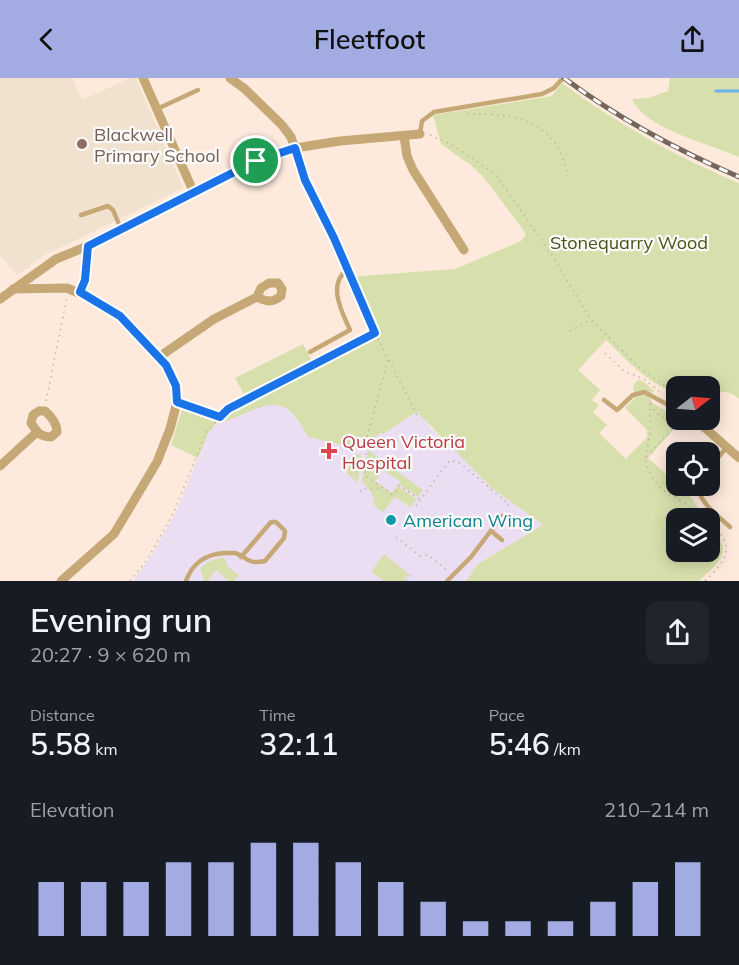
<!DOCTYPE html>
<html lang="en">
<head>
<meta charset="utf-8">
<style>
  :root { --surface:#171b24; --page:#20242c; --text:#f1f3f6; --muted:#9ea1a6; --accent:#a3ace2 }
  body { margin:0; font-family:Mulish,sans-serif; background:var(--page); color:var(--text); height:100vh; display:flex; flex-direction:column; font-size:22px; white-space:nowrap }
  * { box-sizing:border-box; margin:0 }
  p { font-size:20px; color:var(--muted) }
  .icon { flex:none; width:33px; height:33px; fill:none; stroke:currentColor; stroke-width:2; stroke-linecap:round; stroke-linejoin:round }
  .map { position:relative; height:503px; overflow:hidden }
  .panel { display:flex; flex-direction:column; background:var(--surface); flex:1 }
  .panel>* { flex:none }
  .needle { width:39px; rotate:73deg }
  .tools { position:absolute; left:666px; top:298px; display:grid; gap:12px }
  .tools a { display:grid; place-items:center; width:54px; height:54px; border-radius:12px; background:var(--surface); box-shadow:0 3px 15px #0003; font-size:30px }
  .pin { position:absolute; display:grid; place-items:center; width:51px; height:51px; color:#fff; margin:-26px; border:3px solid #fff; border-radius:50%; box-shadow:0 2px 6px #0007 }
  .round { display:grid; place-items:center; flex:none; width:63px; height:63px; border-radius:12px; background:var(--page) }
  .overview { display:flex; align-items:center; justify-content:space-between; height:102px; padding:0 30px }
  h1 { font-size:33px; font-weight:600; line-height:45px }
  .metrics { display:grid; grid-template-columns:repeat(3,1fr); gap:9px; height:102px; padding:6px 30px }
  .metrics div { display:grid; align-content:center }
  .metrics b { font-size:30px; font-weight:600 }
  .metrics small { font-size:16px; font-weight:400 }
  .metrics p { font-size:16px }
  .chart { height:168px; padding:12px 30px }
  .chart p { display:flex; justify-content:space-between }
  .chart svg { width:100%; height:108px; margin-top:6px; stroke:var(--accent); stroke-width:6 }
  header { display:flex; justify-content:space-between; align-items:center; height:78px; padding:0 30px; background:var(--accent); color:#111; font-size:27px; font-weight:600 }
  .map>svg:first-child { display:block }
  .education { fill:#f0e2ce }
  .medical { fill:#ecdef2 }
  .green { fill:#d7e0ac }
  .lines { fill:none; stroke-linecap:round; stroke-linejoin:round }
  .stream { stroke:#6ab3e8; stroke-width:3 }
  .path { stroke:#c2b1a5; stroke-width:1.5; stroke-dasharray:1.5 4.5; stroke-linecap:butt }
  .lane { stroke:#c5a875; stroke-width:4.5 }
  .street { stroke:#c5a875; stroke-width:9 }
  .rail-casing { stroke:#75665c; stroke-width:5 }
  .rail { stroke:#fbfbfb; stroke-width:3; stroke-dasharray:9; stroke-linecap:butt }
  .route-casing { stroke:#fff; stroke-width:12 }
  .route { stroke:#1a73e8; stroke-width:8 }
  .education-dot { fill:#8d6e63; stroke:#fbfbfb; stroke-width:2 }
  .health-dot { fill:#e0444e; stroke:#fbfbfb; stroke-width:2 }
  .culture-dot { fill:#0f9aa8; stroke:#fbfbfb; stroke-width:2 }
  .labels { text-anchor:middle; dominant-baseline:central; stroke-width:4.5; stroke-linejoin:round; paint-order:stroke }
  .education-label { font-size:18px; fill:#785e54; stroke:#fbfbfb; text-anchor:start }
  .park-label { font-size:18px; fill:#4a5216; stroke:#fbfbfb }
  .health-label { font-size:18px; fill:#be3a42; stroke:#fbfbfb; text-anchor:start }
  .culture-label { font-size:18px; fill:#0d838f; stroke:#fbfbfb; text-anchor:start }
</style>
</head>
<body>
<header><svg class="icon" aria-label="back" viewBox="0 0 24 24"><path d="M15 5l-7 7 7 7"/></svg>Fleetfoot<svg class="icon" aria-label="share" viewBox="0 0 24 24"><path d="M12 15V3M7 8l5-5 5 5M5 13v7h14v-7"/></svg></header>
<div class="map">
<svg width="739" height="503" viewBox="0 0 739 503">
  <rect width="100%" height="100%" fill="#feeadd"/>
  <!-- education -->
  <path class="education" d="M0,0H72L82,22L130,0H136L183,110L43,178L17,197L0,177Z"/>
  <!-- medical -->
  <path class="medical" d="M379,255L430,350L450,366L492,410L543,447L478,486L466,503H133L148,483L175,436L209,354L228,333Z"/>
  <!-- green -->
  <g class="green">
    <path d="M670,0H739V79C710,66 645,51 632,21L648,20L668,13Z"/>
    <path d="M562,5C617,46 677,79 739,105V321C731,314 726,313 715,315L710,322V309H676V315C648,306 627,282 606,262L578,292L600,312L592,322L599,327L593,334L607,347L599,355L626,381L647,359V352L625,330L635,320L633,307L638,302L643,303L654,313L649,319L653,325L681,343L648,380L676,405V408H681L688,415L699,431L696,436L701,441H676V474H710V449C735,474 719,484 699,503H466L478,486L543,447L492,410L417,334L383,356L380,355L376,359H367L350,369L308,359C284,311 268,327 226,343L220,341L209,354L198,380L171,367L183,328L221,341L228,333L248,324L235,300L303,266L315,289L374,258L347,199L455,191L521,163L526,156L485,101L472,88L441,66L433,37L552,18Z"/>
    <path d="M368,372L423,412L418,419L399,406L400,403L383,392L375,403L392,415L397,408L417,421L410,429L395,419L383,434L375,428L372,415L362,404L363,384L367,379Z"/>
    <path d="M361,376L358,405L347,396L349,385L354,377Z"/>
    <path d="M384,476L409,496L404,503H384L371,494Z"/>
    <path d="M224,479L228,489L239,497L234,503H229L216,492L208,503H204L200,490L210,483Z"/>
  </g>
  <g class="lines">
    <!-- stream -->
    <path class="stream" d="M716,13H739"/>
    <!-- path -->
    <g class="path">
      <path d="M467,36C518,35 556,42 568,98"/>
      <path d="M430,57L454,68L495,96L550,174L591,242L639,289L665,308L674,322"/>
      <path d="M351,200L388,282L367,359L365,397L393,417L399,408"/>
      <path d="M570,253L590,242"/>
      <path d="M605,275L624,293L644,301L659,313"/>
      <path d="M389,282L417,337"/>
      <path d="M46,323L67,219"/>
      <path d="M650,326C657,338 663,341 676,341"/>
      <path d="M186,327L219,338"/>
      <path d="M680,342L645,381C655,420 681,417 706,441"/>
      <path d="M366,371L373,362L377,365"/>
      <path d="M645,380L650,356V325"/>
      <path d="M398,407L420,421"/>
      <path d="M361,414L362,411L383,410"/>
      <path d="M676,419L684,412L689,410"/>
      <path d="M416,428L449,383H457L509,426L506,431"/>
      <path d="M396,459L420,478L428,477L448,493"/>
      <path d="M130,503L147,482L173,436L207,353L228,331L375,255"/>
      <path d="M406,503L411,497"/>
      <path d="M705,503C728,481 736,469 710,444"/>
    </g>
    <!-- lane -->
    <g class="lane">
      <path d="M157,31L198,12"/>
      <path d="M420,56L422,43L434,34L542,16L554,10L563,0"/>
      <path d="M81,137L108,128L113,132L121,151"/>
      <path d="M310,274L350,252C342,234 327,207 347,192"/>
      <path d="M604,322L617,332L633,317L644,314L676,331"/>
      <path d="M710,389L727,369"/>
      <path d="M697,408C701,426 717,437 730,449"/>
      <path d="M491,453L502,462"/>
      <path d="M186,503C193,484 206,476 225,475C226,475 234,475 235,475C248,479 246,487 265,483L284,460L285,453L276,444H271L241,479"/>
      <path d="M447,503L471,479L502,438"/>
    </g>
    <!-- street -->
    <g class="street">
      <path d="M143,0L194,115"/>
      <path d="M230,0L245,11L282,47L291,59L305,102L334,160L347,192"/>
      <path d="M404,58L407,78L413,92L464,172"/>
      <path d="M13,211L67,210L90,220L120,239L166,287L176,308L177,324L170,351L157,384L114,456L61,503"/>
      <path d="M80,214L85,202L88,168"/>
      <path d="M0,221L56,181L88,168L256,83L295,70L340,63L420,56"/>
      <path d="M159,279L214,241L257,219L261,210L269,205H278L282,211L281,218C272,225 267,224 257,219"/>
      <path d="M39,333H45C52,339 57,345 57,354L51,359C40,359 37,354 31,345L33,337Z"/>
      <path d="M696,342L739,380"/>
      <path d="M0,388L37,354"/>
    </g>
    <!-- rail casing -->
    <g class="rail-casing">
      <path id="rail" d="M564,0C619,41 677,72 739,99"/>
    </g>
    <!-- rail -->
    <use href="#rail" class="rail"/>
  </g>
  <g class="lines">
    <!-- route casing -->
    <g class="route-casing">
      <path id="route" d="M295,70L305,102L334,160L375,255L228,331L220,339L177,324L176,308L166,287L120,238L80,214L85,202L88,168L256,83Z"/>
    </g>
    <!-- route -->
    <use href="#route" class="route"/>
  </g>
  <!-- markers -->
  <circle class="education-dot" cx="82" cy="66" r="6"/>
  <path class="health-dot" d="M326 364h6v6h6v6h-6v6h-6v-6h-6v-6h6z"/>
  <circle class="culture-dot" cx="391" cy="442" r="6"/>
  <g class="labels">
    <!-- education labels -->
    <g class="education-label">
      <text x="94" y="56">Blackwell<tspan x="94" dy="21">Primary School</tspan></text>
    </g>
    <!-- park labels -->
    <g class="park-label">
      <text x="629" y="164">Stonequarry Wood</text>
    </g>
    <!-- health labels -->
    <g class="health-label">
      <text x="342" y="363">Queen Victoria<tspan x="342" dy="21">Hospital</tspan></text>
    </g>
    <!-- culture labels -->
    <g class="culture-label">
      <text x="403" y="442">American Wing</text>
    </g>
  </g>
</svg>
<div class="tools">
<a><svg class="needle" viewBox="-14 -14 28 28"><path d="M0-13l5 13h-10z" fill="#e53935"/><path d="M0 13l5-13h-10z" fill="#9ea1a6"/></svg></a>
<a><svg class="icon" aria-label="locate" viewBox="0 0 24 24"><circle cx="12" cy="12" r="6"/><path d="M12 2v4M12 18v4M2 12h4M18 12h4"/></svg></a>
<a><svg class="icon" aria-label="layers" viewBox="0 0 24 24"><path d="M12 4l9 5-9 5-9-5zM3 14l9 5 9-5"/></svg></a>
</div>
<div class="pin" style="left:256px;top:83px;background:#1e9e55"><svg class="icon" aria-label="arrive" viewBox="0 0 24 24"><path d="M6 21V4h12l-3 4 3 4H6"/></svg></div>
</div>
<section class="panel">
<div class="overview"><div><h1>Evening run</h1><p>20:27 · 9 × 620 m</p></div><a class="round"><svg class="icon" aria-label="share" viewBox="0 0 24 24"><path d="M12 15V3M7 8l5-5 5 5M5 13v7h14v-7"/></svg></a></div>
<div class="metrics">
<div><p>Distance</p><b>5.58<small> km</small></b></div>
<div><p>Time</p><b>32:11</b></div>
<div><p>Pace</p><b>5:46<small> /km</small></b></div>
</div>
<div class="chart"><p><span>Elevation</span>210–214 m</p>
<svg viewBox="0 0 160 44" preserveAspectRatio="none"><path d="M5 44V22M15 44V22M25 44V22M35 44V14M45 44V14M55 44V6M65 44V6M75 44V14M85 44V22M95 44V30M105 44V38M115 44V38M125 44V38M135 44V30M145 44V22M155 44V14"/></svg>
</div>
</section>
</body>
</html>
